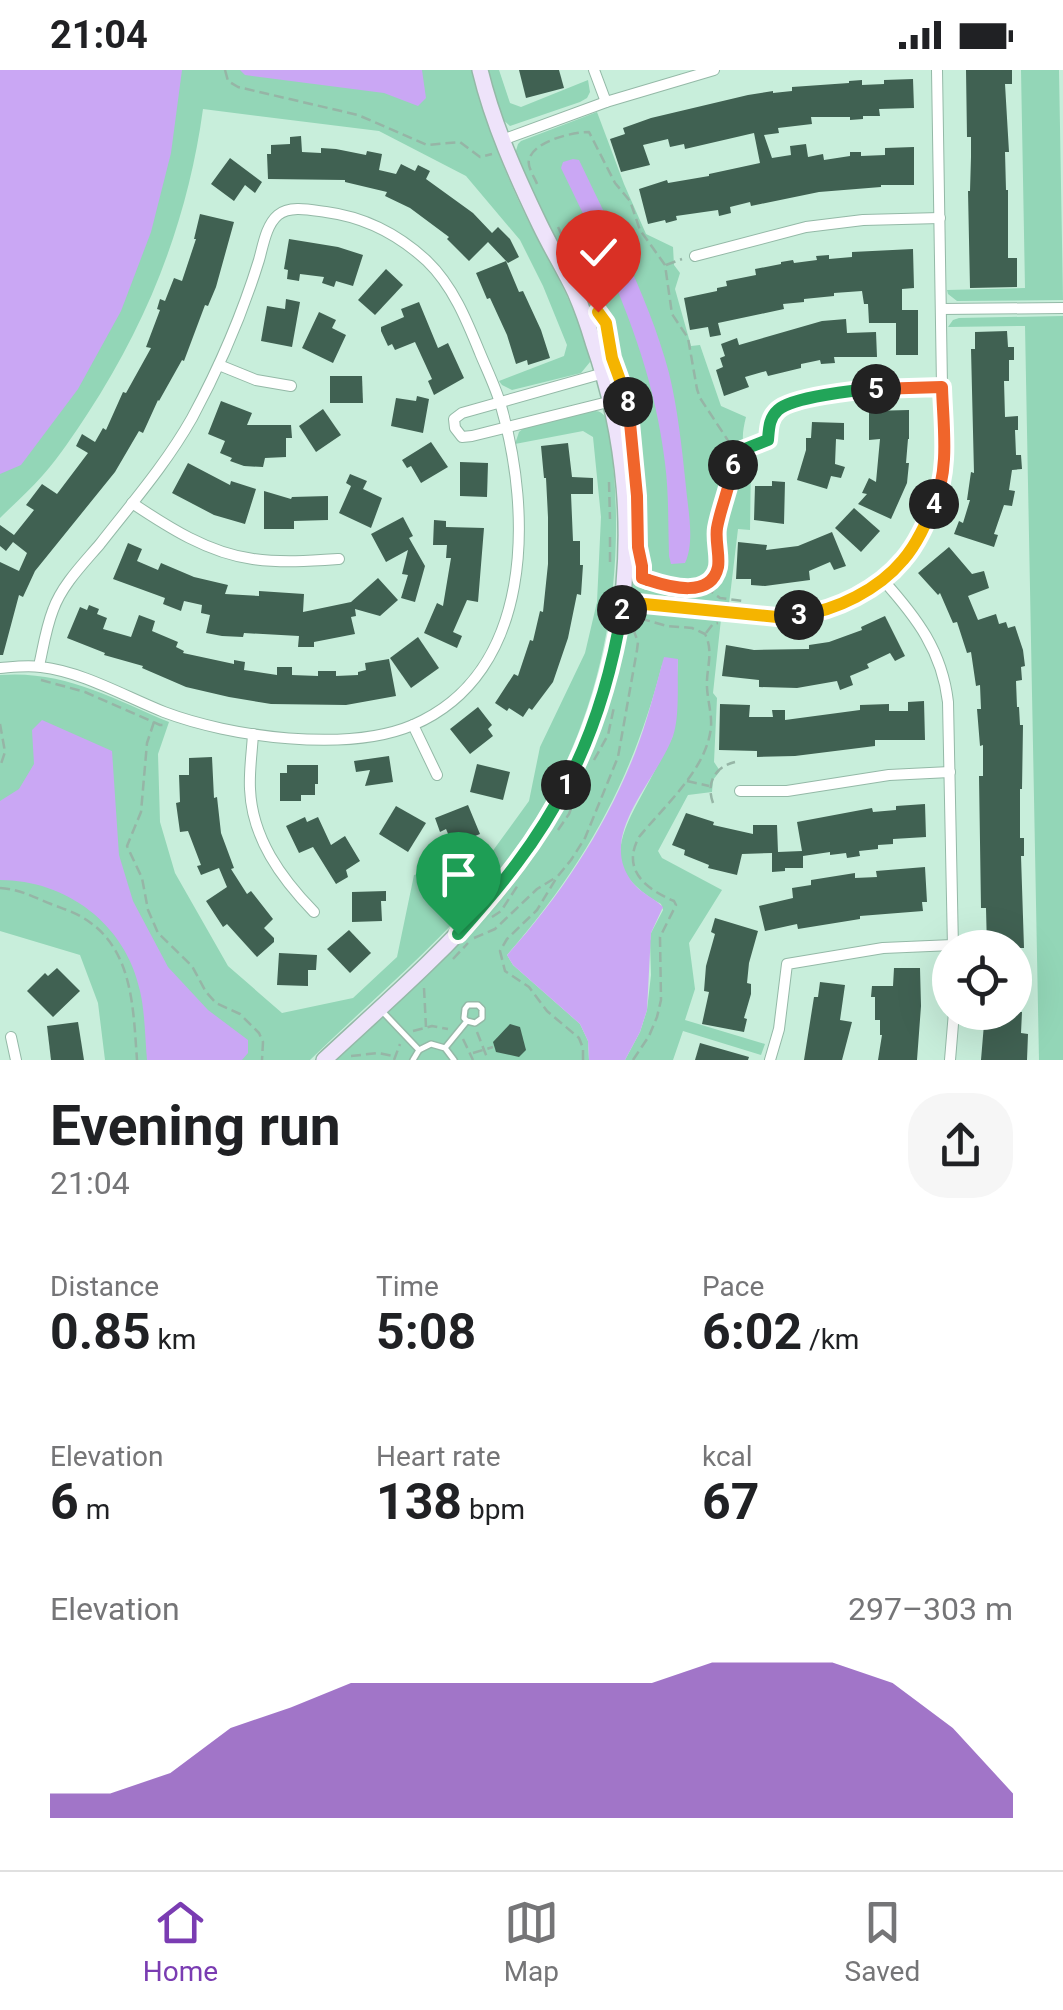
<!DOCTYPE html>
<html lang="en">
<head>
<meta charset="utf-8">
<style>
  :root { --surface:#fff; --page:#f6f6f6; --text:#202124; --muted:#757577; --line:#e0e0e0; --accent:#7a3cb2 }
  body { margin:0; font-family:Roboto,sans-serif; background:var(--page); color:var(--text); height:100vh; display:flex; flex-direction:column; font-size:38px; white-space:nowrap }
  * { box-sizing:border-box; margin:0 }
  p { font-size:32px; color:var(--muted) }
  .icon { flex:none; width:55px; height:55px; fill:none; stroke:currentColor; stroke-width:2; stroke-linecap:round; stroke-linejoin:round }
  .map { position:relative; height:990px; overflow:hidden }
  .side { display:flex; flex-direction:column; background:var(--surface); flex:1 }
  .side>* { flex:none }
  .controls { position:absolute; left:932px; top:860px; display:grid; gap:20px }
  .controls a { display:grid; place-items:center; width:100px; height:100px; border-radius:50%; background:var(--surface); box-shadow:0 10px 40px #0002; font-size:50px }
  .pin { position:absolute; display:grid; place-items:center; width:85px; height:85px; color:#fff; margin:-102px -42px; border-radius:50% 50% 50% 0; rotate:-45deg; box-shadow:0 0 10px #0007 }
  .pin .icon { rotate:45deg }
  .km { position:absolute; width:50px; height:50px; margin:-25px; border-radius:50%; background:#222; color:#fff; font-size:28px; line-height:50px; text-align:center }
  .round { display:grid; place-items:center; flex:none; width:105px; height:105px; border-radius:40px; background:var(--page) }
  .headline { display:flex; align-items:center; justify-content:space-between; height:170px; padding:0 50px }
  h1 { font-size:55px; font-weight:700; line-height:75px }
  .figures { display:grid; grid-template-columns:repeat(3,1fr); gap:15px; height:170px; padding:10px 50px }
  .figures div { display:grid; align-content:center }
  .figures b { font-size:50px; font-weight:700 }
  .figures small { font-size:28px; font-weight:400 }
  .figures p { font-size:28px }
  .chart { height:280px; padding:20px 50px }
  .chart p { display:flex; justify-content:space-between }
  .chart svg { width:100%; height:180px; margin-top:10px; fill:var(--accent); opacity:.7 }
  .status { display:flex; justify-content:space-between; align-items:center; height:70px; padding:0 50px; background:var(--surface); direction:ltr }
  .status svg { height:28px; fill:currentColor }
  .dock { display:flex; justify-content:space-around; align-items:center; height:140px; border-top:2px solid var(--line); background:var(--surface); font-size:28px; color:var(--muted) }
  .dock a { display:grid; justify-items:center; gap:5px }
  .dock .selected { color:var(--accent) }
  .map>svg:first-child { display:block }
  .green { fill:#93d6b7 }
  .water { fill:#caa7f4 }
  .building { fill:#406152 }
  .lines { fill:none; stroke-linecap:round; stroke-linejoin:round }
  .lane-casing { stroke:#94b9a7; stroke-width:8 }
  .street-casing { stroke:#94b9a7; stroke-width:12 }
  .secondary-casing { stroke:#94b9a7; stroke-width:18 }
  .path { stroke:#96b5a6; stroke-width:2.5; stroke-dasharray:10 5; stroke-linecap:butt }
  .lane { stroke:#fff; stroke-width:5 }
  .street { stroke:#fff; stroke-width:10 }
  .secondary { stroke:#eee3fa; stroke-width:15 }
  .split-1-casing { stroke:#fff; stroke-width:20 }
  .split-2-casing { stroke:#fff; stroke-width:20 }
  .split-3-casing { stroke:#fff; stroke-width:20 }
  .split-4-casing { stroke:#fff; stroke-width:20 }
  .split-5-casing { stroke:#fff; stroke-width:20 }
  .split-6-casing { stroke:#fff; stroke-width:20 }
  .split-7-casing { stroke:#fff; stroke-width:20 }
  .split-8-casing { stroke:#fff; stroke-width:20 }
  .split-9-casing { stroke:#fff; stroke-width:20 }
  .split-1 { stroke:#22a559; stroke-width:12 }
  .split-2 { stroke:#22a559; stroke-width:12 }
  .split-3 { stroke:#f5b400; stroke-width:12 }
  .split-4 { stroke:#f5b400; stroke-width:12 }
  .split-5 { stroke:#f0652b; stroke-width:12 }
  .split-6 { stroke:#22a559; stroke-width:12 }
  .split-7 { stroke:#f0652b; stroke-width:12 }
  .split-8 { stroke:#f0652b; stroke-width:12 }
  .split-9 { stroke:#f5b400; stroke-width:12 }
</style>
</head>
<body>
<div class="status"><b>21:04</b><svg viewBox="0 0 49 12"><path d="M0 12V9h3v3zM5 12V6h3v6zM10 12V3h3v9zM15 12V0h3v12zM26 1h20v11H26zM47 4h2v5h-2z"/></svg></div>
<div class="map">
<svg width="1063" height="990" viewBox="0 0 1063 990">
  <rect width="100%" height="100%" fill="#c8eedb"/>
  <!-- green -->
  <g class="green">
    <path d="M0,0H472C485,50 502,97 525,144C546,188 582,244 590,292L581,303L512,320L502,315L499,311L564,286L567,275L543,216L520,170L466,106L379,61L203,39C188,149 149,250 88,343C74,364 60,386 43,405C30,420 14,434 0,448Z"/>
    <path d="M487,0H499L510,33L521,37L588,10L590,22L587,28L580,32L510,56L501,48Z"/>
    <path d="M1021,0H1059L1063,230L957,231L948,224L947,220L1025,218Z"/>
    <path d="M597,42L624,114L646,164L673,177L674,195L680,203L675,219L691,276L700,275L721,336L746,347C742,363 740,377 751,390L750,460L738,459L729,534L641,523L632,517L631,411L616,318L604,280L584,228L515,84L518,74L521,71Z"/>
    <path d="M1063,246V990H1039L1025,256L948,257L953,250L959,248Z"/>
    <path d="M590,341C596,341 599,340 604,345C612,354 613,392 614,404C626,552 586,701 488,814C435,878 369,932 310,990H105L98,933L80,885L0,861V605C63,600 112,628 169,652L158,684L160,752L175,803L228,896L282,943L353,928L397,887L414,805L489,786L529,731L540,677L585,583L597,532L601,447L593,367L583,361L515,374L519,362L524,358Z"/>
    <path d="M639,539L721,549L713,623L717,628L714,692L720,701L713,710L712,722L688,725L658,781L662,788L722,820L689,873L695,919L685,950L765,974L761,985L683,961L673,990H625L640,962L647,940L651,905L650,871L651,863L663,840L661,834C609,804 613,778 639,730C650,710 661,689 672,668L674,659L678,589L662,595C632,711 585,795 507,885L513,895L580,954L588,971L589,990H333L493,834L526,793L550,755L627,546Z"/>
  </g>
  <!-- water -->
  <g class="water">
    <path d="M0,0H182L171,83L151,162L121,241L78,319L21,395L0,404Z"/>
    <path d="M240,0H422L426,28L418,36L384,23L245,5Z"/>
    <path d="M573,89L579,90C612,160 649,228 669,303C678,340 682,379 686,417C688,440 695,472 685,493L671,494L669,486C668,455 669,424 665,393C652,284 608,195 561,98L563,92Z"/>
    <path d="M664,587L678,589C677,611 680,646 673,666C657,711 595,766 633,813C641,823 654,828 663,837L651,863L647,940L640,962L625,990H589L588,971L580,954L513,895L507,885C561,825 605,759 635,683C647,652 655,619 664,587Z"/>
    <path d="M42,650L112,681L119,785L133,831L168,897L208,940L248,970V983L242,990H147C145,967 145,943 140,921C126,854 66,810 0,810V731L19,719L34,694L32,660Z"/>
  </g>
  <!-- building -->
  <g class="building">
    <path d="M519,0H559L564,18L526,28Z"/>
    <path d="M966,0H1012V14H1005L1009,82H1005L1006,120H1008V188H1017V217L970,218L968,121H970L971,87V67H967Z"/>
    <path d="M913,9L914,38L879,39L880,46H863V49L850,50V47H811L812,54L778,58L779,63L764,65L772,88L791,85L790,76L806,74L808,87L823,84L824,90L850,86V82H861V86L885,85V78L914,77V115H881V117L819,122L751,136L750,132L730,137L731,143L719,146L718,140L676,146L677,150L666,153L665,150L648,154L639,119L667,110L668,113L709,106V104L760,93L754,63L685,79L684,74L670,77L668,69L643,75L650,95L621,102L610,69L625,64L623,58L651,48L748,25L773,21V23L792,21V17L849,13V11L862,10V15L884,14V10Z"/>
    <path d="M301,66L302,82L321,83V78L336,79L366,85L367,81L382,84L379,100L396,104L401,94L415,101L418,95L430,101L426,109L473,143L492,163L498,157L510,169L519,187L508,193L488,172L469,191L447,169L449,167L410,138L385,126L387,122L345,112V110L268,109L267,84H271V75L290,74V67Z"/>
    <path d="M230,88L262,112L255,123L245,115L234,131L211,114Z"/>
    <path d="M200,144L234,152L216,217L208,236L205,235L184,291L182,290L159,331L158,330L143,363L139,361L115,402L35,501L23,527L19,525L3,585H0V492L19,501L27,483L13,472L6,481L0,476V455L14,465L34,440L26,435L42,414L57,424L88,383L76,376L82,364L95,372L103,358L106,360L123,322L126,323L151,278L146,277L160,240L157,239L160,229L165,231L174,208L182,211L196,169H194Z"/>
    <path d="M289,169L338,177L363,185L353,216L336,211L334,217L322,213L324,207L300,204L299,211L287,209L288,200L284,199Z"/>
    <path d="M913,179L914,218L902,219V240H918V285H896V253H869L868,234H864L862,221L834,223V226L804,229V232L783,234L784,239L718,253L721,265L710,267L708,257L690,260L684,228L717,221V218L727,216L726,211L756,205L755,199L781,194V192L793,190L794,193L817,190L816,186L829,185V189L852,187V182Z"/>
    <path d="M506,191L519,222L523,221L541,260L550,288L528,295L527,290L516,294L507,265L490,228L487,229L476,203Z"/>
    <path d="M386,199L403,215L375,245L358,230Z"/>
    <path d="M286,229L300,232L292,277L261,271L267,236L285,239Z"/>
    <path d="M419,232L438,278L448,273L464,308L434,325L428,311L432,309L415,272L395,280L392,274L388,276L381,261V257L404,247L401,239Z"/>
    <path d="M319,242L336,250L332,258L346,265L333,293L302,278Z"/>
    <path d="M846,249L847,263L876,262L877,287H834L835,293L821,294L820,290L801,294V298L768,306L766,301L745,307L749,317L724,326L716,300L723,297L720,288L725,286L721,274L737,268L739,275L822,251Z"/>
    <path d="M1007,261L1008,277H1014V290H1009V311H1004L1005,347L1018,346V360H1015L1016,385H1021L1022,399L1012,400L1009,420L1015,421L1012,436L1004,435L994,464L998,465L994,477L954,464L959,451L963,453L970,430H967L971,402L974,403L971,279H975V262Z"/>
    <path d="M330,306H362L363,333H330Z"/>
    <path d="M417,326L429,329L423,363L391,356L396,328L416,331Z"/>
    <path d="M221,331L252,343L247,355H291L292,368H286V387L265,388L263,397L244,396L230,391L232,388L220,383L225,371L208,364Z"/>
    <path d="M323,339L341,365L316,382L299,356Z"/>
    <path d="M909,340V369H908L906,393H909L907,413L891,449L858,434L867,424L862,423L869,408L876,412L880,369L869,370V341Z"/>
    <path d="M812,352L844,353V370L836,369L835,394L845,397L841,408L831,406L827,419L797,410L806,380V368H811Z"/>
    <path d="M431,372L448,397L421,413L411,396L407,398L402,390Z"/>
    <path d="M568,373L572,407L593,408V424H571L573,471H580V495H583L581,525L577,524L568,568L553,612L532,640L529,638L523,647L509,638L507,641L495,633L514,604L518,606L530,570L533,571L540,541L543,542L548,494V447L546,408H544L541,376Z"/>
    <path d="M460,392L488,393L487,427L460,426Z"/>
    <path d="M188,393L230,415L231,411L256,419L245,454L214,445L172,423Z"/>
    <path d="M350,404L367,411L363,419L382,428L371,458L339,443L351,416L346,413Z"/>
    <path d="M772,411L785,412L784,454L754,450L755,416H772Z"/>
    <path d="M264,421L291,429L292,427L328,426V450L294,451V459H264Z"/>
    <path d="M854,438L880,461L861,482L835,458Z"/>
    <path d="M403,447L413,466L409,468L425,496L415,532L401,528L408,505L402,504L408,480L386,492L371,464Z"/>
    <path d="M434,450L446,451V457L484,458L478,532L467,530L453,562L462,566L457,578L424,563L437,533L443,536L451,488H446L447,475H433Z"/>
    <path d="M832,462L846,496L834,500L830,492L809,501L810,510L765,516L751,515V509H736L738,472L767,475L766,480L798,476Z"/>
    <path d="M128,473L142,479L137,491L158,500L161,493L194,507L228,515L225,524L259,526V521L304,524L303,542L351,532L378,508L398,530L380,546L355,539L356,546L351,547L355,564L314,572V577H298L299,566L244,563L243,567L222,566L206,563L210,545L201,543L202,535L184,531L181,541L163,534L165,528L113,509Z"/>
    <path d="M949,477L972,504L984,501L989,518L968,526L978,550L996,544L999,554L1006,552L1008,558L1015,556L1023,580L1025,596L1021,597L1022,610L1016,611L1017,637H1019L1020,655H1023L1022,719H1020V768H1024V786H1021L1024,878H987L986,838H981L979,706H983V675L980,676L977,639H981L980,615L976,616L971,582L967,583L957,552L953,553L940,523L938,525L918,503Z"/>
    <path d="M89,535L99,539L97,544L107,548L103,559L131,567L139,545L155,551L152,561L178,572L176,577L184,581L183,583L234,594V590L245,592L244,600L277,605V597H292V605L318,606V601H336V606L358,605V602L366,600L365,593L389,589L396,626L346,635L271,634L229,627L186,617L142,598L143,596L104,585L105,583L67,568L80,537L87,540Z"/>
    <path d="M885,546L905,586L895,591L890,583L867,594L869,598L850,606L853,615L840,620L837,611L797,618L759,617V610L722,606L726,575L754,580L809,579V575L829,572L862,560L861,557Z"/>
    <path d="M418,567L439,598L411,618L390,588Z"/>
    <path d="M924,631L925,670H875V676L795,686L757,687V681L719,680L720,634L750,635L749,647H773L772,640H785V650L860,640V635L889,634V641H908V632Z"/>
    <path d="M478,637L492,655L488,659L493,666L470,684L450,659Z"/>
    <path d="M389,686L393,712L365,716L370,700L356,702L354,691Z"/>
    <path d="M212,687L214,728L217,727L221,763L234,798L231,799L247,824L251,821L273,849L264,858L274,868V872L257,887L227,854L223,857L206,831L227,817L219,798L201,805L197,796L201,795L188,761L180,762L176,733L180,732L179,705H189V688Z"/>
    <path d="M477,694L510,702L503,730L470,722Z"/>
    <path d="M287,695H318V714H315V725H301V731H280V703H287Z"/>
    <path d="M925,734L926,767L893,769V774L878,775V779L859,781L860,786L847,788L846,783L830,785V782L803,786V798H785V801L772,802V783L742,784L737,805L708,798L709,795L684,785L685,780L672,775L686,743L714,752L713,755L753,764V755H777L778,782L802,781L797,752L861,740L872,738L873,742L896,740V736Z"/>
    <path d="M468,735L480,764L453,775L446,759L440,762L435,748Z"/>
    <path d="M396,736L426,753L408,782L379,764Z"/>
    <path d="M305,747L307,752L318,747L331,775L345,766L360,791L346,800L348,807L336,814L313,777L299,783L286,756Z"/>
    <path d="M925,797L927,832H922L923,841L860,846V849L798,859L797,854L765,861L759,836L793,828L792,818L811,815V810L855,803V808L877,807L876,801Z"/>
    <path d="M386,821V831H381L382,851L352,852V822Z"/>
    <path d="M715,848L758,861L749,893L747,913L751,914V924L744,948L747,949L744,962L702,954L709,922L704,921L706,896L715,864L711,862Z"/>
    <path d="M349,860L371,883L350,903L327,879Z"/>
    <path d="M279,883L317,885L316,900H308V916L277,915Z"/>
    <path d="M57,898L80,921L53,947L27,921L45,903L48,906Z"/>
    <path d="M894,898H920L921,936L917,990H878L882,965H880V950H875V927H871L872,916H893Z"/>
    <path d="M820,912L845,915L840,950L852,952L842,990H804L814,927H818Z"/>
    <path d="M985,942H1022L1021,963L1028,964L1027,990H981Z"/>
    <path d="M78,952L84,990H51L47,956Z"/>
    <path d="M510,954L520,957L526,980L519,987L496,982L493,972Z"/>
    <path d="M700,973L749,987L748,990H695Z"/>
  </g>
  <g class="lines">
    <!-- lane casing -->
    <g class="lane-casing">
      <g id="lane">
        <path d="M381,940L419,980"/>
        <path d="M445,978L467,951L475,953L482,948V939L478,935H468L465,939L464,948L467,951"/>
        <path d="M413,990L419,980L431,974L445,978L454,990"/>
      </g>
    </g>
    <!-- street casing -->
    <g class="street-casing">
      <g id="street">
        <path d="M594,0L606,32"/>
        <path d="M502,70L606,32L714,0"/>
        <path d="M695,186L806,157L863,150L940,148"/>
        <path d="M941,239L1063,238"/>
        <path d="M219,295L256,310L291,316"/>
        <path d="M604,303L462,343L454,349L455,358L462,367L472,366L612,331"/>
        <path d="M769,370C769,359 769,349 777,341C798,320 911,317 942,317"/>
        <path d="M132,433C168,457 208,483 253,489C282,493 310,491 339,489"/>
        <path d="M883,510C917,548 942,581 948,632L953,878"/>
        <path d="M624,532L777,547L814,543L853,528L883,510L904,489L922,462L940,421L943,380L937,0"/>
        <path d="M0,598C13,597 27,595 41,597C83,602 124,626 164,642C230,667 347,683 413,655C534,603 532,443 501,336C496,318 487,300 480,283C467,251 453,216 427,191C399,165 364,147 326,142C311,140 290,135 278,145C266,155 263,176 259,190C242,245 219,298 192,348C166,394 132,433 100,474C83,494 62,515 53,540C46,558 43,578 39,596"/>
        <path d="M413,655L437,705"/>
        <path d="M253,664C252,682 249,701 250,719C252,768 281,808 314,842"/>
        <path d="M740,721H787L889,705L950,702"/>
        <path d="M11,967L16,990"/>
        <path d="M770,990L779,959L787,894L883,878L953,875"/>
        <path d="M950,990L954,942"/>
      </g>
    </g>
    <!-- secondary casing -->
    <g class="secondary-casing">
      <path id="secondary" d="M324,990C381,937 441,885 492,826C625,671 660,464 593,272C588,255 582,238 575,222C564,199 551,178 540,155C516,105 493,54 480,0"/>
    </g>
    <!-- path -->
    <g class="path">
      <path d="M225,0L228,11L238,17L358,45L427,75L460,72L480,87L492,84"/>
      <path d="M537,114C535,108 527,97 529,90C533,71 573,62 589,62L615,113L630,131L640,160L665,195L672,244L688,268L697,319L700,328L727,369L733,383L730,414L716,464L717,500L710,510L695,518L642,508"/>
      <path d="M558,157L565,172"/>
      <path d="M666,195L682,189"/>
      <path d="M598,243L606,253L610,277"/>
      <path d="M616,299L629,334V343"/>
      <path d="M714,388L760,374"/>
      <path d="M609,412L610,449"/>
      <path d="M610,467V494"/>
      <path d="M639,509L642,508V496L639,485"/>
      <path d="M705,517L720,528L743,531"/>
      <path d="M706,563L713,554L718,553"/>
      <path d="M41,610L85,622L160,655H164"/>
      <path d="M154,652L147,673L141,742L127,776L142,808L148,840L158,863L192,896L206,922L216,933L240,944L259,963L263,972L262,990"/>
      <path d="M0,654L5,682L0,697"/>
      <path d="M594,690L608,665L614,637"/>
      <path d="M687,711L709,716"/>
      <path d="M713,733C706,714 714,697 735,692"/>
      <path d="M558,760L569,744L575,728"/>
      <path d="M0,818C19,819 34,827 51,834C61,838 71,841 80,846C133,875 133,936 137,990"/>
      <path d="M492,847L501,841L518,815"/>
      <path d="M474,868L495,859L537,819L555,808"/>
      <path d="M453,889L468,873"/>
      <path d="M424,918L426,957"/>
      <path d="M413,961L432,956L448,959"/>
      <path d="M477,962L488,990"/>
      <path d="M463,969L473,990"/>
      <path d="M473,983L493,977"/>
      <path d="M351,986L378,983L393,986"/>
      <path d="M394,990L400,974"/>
      <path d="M583,990V978L579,968L547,941L529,917L505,901L500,881L507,869L537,840L557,807L571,790L585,768L618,687L637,580L638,572L632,556"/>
      <path d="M633,990L649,966L657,947L661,930L660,867L676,835L674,831C646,819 621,800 639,767C665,735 707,699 711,657C712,641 706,626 707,610C708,593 713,580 705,564L692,558L667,556L635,547"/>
    </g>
    <!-- lane -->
    <use href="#lane" class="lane"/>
    <!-- street -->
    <use href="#street" class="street"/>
    <!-- secondary -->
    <use href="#secondary" class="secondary"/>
  </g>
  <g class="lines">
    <!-- split-1 casing -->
    <g class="split-1-casing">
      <path id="split-1" d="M458,864C499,818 538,771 566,715"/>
    </g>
    <!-- split-2 casing -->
    <g class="split-2-casing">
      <path id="split-2" d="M566,715C595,660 612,601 622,540"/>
    </g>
    <!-- split-3 casing -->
    <g class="split-3-casing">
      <path id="split-3" d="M622,540L624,532L777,547L799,545"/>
    </g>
    <!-- split-4 casing -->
    <g class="split-4-casing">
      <path id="split-4" d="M799,545C836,541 879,519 903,490C917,474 926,453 934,434"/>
    </g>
    <!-- split-5 casing -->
    <g class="split-5-casing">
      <path id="split-5" d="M876,319L942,317C943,354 950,400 934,434"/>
    </g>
    <!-- split-6 casing -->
    <g class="split-6-casing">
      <path id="split-6" d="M733,395L732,384L768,370C769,358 769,348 778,340C792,327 856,320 876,319"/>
    </g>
    <!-- split-7 casing -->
    <g class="split-7-casing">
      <path id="split-7" d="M648,510C669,517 711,529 718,497C720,485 715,471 717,458C721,436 730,417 733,395"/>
    </g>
    <!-- split-8 casing -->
    <g class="split-8-casing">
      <path id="split-8" d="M628,332L637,426L638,477L642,496V508L648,510"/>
    </g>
    <!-- split-9 casing -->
    <g class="split-9-casing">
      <path id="split-9" d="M598,242L606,253L612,288L628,332"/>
    </g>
    <!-- split-1 -->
    <use href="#split-1" class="split-1"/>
    <!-- split-2 -->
    <use href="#split-2" class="split-2"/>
    <!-- split-3 -->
    <use href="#split-3" class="split-3"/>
    <!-- split-4 -->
    <use href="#split-4" class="split-4"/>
    <!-- split-5 -->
    <use href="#split-5" class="split-5"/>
    <!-- split-6 -->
    <use href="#split-6" class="split-6"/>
    <!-- split-7 -->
    <use href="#split-7" class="split-7"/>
    <!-- split-8 -->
    <use href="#split-8" class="split-8"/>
    <!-- split-9 -->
    <use href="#split-9" class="split-9"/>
  </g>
</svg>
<div class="controls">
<a><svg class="icon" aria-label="locate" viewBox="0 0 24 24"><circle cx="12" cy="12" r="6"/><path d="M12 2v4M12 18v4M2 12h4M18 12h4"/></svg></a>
</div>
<div class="pin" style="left:458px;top:864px;background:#1e9e55"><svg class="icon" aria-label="arrive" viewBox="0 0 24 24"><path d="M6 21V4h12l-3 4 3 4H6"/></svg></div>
<div class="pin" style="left:598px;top:242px;background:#d93025"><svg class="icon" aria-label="check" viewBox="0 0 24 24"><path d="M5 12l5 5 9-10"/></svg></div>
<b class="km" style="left:566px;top:715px">1</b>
<b class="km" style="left:622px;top:540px">2</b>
<b class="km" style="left:799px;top:545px">3</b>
<b class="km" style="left:934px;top:434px">4</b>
<b class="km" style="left:876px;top:319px">5</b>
<b class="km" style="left:733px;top:395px">6</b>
<b class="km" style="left:628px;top:332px">8</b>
</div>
<section class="side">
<div class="headline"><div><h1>Evening run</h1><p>21:04</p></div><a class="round"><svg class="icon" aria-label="share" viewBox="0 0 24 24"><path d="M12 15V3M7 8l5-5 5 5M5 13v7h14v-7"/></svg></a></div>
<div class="figures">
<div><p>Distance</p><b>0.85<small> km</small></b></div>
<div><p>Time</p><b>5:08</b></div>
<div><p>Pace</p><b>6:02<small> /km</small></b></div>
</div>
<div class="figures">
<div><p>Elevation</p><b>6<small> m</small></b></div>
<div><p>Heart rate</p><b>138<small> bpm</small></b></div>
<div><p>kcal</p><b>67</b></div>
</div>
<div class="chart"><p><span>Elevation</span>297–303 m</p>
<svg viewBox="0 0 160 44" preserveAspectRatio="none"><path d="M0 44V38L10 38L20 33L30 22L40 17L50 11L60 11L70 11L80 11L90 11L100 11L110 6L120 6L130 6L140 11L150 22L160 38V44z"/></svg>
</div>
</section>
<nav class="dock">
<a class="selected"><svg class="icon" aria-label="home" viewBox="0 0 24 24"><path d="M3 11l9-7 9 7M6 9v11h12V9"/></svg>Home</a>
<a><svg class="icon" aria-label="map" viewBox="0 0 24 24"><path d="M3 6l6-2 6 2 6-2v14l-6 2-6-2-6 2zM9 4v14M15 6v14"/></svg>Map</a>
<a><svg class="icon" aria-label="saved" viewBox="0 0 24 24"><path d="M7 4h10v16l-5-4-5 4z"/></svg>Saved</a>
</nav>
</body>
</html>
